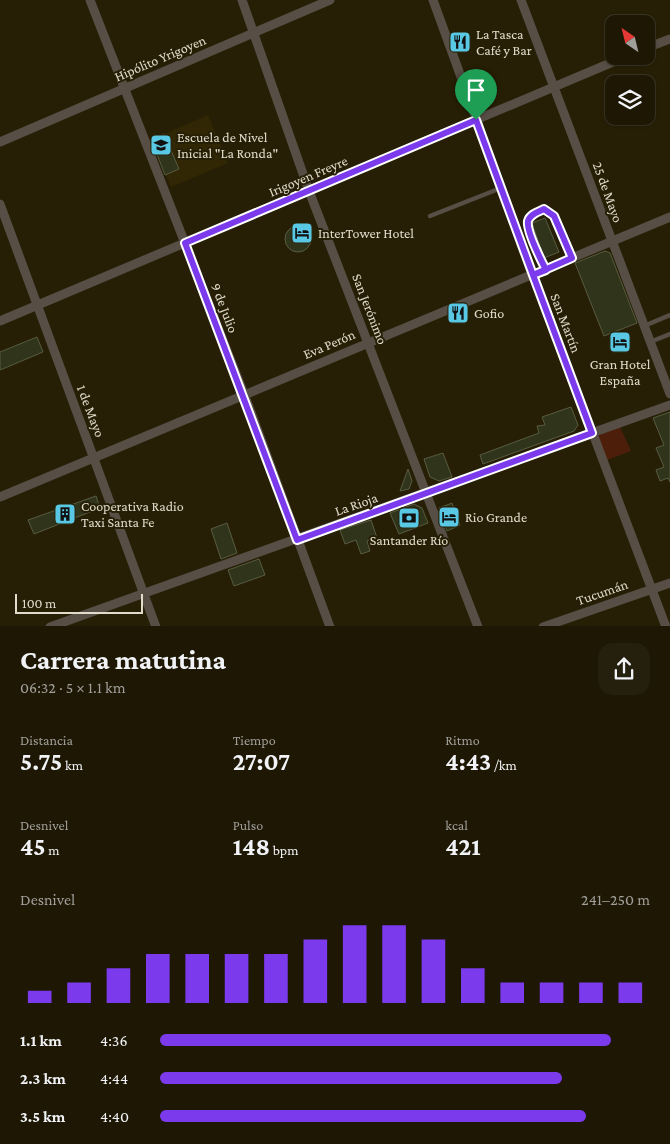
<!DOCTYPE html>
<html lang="es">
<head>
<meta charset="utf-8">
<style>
  :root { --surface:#1d1704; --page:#25200e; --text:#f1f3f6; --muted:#a09f9a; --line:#3b3626; --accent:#7c3aed }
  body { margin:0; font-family:"Crimson Pro",serif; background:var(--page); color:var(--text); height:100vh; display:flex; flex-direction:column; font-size:19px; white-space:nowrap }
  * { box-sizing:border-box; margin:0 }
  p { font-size:16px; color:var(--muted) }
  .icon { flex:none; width:28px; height:28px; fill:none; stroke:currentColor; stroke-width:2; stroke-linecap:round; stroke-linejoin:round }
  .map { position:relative; height:626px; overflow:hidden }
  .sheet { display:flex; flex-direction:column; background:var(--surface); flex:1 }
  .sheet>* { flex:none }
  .needle { width:32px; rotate:325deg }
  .tools { position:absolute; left:605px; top:15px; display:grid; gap:10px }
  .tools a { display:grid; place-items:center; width:50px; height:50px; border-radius:10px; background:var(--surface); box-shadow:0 1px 4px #0004,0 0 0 1px var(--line); font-size:25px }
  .scale { position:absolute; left:15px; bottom:12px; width:128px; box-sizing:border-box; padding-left:5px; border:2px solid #e0dbcb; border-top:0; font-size:14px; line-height:18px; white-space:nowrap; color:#e0dbcb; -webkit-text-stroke:4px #271f05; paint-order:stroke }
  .pin { position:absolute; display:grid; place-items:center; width:42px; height:42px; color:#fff; margin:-51px -21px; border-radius:50% 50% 50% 0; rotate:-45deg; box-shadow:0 0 5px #0007 }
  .pin .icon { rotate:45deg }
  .round { display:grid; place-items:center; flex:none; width:52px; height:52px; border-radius:15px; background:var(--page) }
  .summary { display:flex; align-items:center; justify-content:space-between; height:85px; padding:0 20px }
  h1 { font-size:28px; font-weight:700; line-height:38px }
  .figures { display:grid; grid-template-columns:repeat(3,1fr); gap:8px; height:85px; padding:5px 20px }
  .figures div { display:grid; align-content:center }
  .figures b { font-size:25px; font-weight:700 }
  .figures small { font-size:14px; font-weight:400 }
  .figures p { font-size:14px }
  .chart { height:140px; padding:10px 20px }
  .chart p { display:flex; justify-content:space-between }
  .chart svg { width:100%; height:90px; margin-top:5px; stroke:var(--accent); stroke-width:6 }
  ul { padding:0 20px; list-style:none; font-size:16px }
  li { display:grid; grid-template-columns:80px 60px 1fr; align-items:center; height:38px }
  li i { height:12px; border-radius:6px; background:var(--accent) }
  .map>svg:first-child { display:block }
  .built { fill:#312704 }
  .green { fill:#4d1f0a }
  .building { fill:#30341b; stroke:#575c41 }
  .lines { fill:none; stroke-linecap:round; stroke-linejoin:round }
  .lane { stroke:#574e45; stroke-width:4.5 }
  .street { stroke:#574e45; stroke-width:9 }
  .route-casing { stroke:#fff; stroke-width:10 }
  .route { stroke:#7c3aed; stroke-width:6 }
  .labels { text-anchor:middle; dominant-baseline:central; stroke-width:4; stroke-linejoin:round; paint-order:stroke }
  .poi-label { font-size:14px; fill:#e0dbcb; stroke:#271f05; text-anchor:start }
  .street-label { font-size:14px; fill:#e0dbcb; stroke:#271f05 }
</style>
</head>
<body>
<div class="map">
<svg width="670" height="627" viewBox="0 0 670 627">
  <rect width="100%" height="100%" fill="#271f05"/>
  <!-- built -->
  <path class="built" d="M208,115L228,163L171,187L151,140Z"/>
  <!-- green -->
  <path class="green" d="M620,427L631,451L607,460L597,436Z"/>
  <!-- building -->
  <g class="building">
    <path d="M164,134L179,169L165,175L151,139Z"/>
    <path d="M545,218L559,252L544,258L532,223Z"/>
    <circle cx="298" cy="239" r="13"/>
    <path d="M605,251L610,253L637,323L604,336L575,263Z"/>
    <path d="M37,337L43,352L0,370V352Z"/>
    <path d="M571,407L578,425L574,431L483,464L480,455L539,433L537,426L545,425L542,417Z"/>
    <path d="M670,412V482L668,478L660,481L656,470L664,467L656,448L664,445L653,418Z"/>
    <path d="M443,453L452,477L439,481L430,477L424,459Z"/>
    <path d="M408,469L412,481L409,489L400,491Z"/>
    <path d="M96,496L100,508L34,534L28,520Z"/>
    <path d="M452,503L460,525L447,531L439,508Z"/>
    <path d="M414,504L422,508L428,523L399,534L390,513Z"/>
    <path d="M371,520L377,538L367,541L370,551L361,554L356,540L345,544L340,530Z"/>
    <path d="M227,523L237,553L221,559L211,529Z"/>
    <path d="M259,559L265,575L234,586L228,570Z"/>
  </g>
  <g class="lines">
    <!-- lane -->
    <g class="lane">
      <path d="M624,23L625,24"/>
      <path d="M430,216L501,188"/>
      <path d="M545,270C541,260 526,231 528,221C530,214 538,212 544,209L554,216L572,258"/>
      <path d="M644,326L670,315"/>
      <path d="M650,342L670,334"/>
    </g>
    <!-- street -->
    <g class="street">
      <path d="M90,0L249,407L330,627"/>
      <path d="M242,0L309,191L478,627"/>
      <path d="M433,0L533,275L666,627"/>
      <path d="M521,0L670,394"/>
      <path d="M646,48L670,39"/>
      <path d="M0,142L330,0"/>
      <path d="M0,204L156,627"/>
      <path d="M0,321L627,56"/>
      <path d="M0,497L670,217"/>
      <path d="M50,627L670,405"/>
      <path d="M543,627L670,583"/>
    </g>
  </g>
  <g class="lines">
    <!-- route casing -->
    <g class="route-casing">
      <path id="route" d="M476,120L185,243L297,540L592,433L533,275L546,270C541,260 526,231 528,221C530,214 538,212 544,209L554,216L572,258L533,275L476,120"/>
    </g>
    <!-- route -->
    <use href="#route" class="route"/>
  </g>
  <!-- icons -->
  <defs>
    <g id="restaurant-square" transform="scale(1.125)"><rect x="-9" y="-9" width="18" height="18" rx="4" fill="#58c8e4" stroke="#271f05"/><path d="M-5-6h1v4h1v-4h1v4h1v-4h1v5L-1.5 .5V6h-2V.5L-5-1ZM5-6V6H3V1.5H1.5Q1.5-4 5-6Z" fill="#111"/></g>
    <g id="school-square" transform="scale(1.125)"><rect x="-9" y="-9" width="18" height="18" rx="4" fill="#58c8e4" stroke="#271f05"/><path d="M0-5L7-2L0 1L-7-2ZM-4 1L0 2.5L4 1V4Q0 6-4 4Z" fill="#111"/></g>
    <g id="hotel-square" transform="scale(1.125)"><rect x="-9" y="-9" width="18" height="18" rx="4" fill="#58c8e4" stroke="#271f05"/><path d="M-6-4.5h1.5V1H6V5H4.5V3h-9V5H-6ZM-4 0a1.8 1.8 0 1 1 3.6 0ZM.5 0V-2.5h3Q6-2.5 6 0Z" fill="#111"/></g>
    <g id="building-square" transform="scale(1.125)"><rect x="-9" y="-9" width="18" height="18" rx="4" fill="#58c8e4" stroke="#271f05"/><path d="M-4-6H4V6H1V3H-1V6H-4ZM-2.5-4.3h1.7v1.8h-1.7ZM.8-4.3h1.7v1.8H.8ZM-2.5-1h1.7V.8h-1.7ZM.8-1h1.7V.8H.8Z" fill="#111"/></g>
    <g id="bank-square" transform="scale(1.125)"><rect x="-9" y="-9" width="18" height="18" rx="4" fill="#58c8e4" stroke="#271f05"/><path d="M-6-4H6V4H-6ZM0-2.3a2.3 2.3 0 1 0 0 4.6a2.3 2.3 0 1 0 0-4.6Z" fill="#111"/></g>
  </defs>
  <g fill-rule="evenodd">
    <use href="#restaurant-square" x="460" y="42"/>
    <use href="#school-square" x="161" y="145"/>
    <use href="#hotel-square" x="302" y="233"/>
    <use href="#restaurant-square" x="458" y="313"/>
    <use href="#hotel-square" x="620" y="342"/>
    <use href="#building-square" x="65" y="514"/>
    <use href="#hotel-square" x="449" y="517"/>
    <use href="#bank-square" x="409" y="518"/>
  </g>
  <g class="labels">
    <!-- poi labels -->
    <g class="poi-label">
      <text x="476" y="34">La Tasca<tspan x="476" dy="16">Café y Bar</tspan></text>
      <text x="177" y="137">Escuela de Nivel<tspan x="177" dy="16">Inicial "La Ronda"</tspan></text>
      <text x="318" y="233">InterTower Hotel</text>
      <text x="474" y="313">Gofio</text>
      <text x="620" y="364" text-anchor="middle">Gran Hotel<tspan x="620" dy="16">España</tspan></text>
      <text x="81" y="506">Cooperativa Radio<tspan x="81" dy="16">Taxi Santa Fe</tspan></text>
      <text x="465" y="517">Rio Grande</text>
      <text x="409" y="540" text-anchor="middle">Santander Río</text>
    </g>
    <!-- street labels -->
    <g class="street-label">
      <text transform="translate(160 58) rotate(-23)">Hipólito Yrigoyen</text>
      <text transform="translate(308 176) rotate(-23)">Irigoyen Freyre</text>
      <text transform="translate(608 192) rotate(70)">25 de Mayo</text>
      <text transform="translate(225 308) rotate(69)">9 de Julio</text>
      <text transform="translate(370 309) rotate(69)">San Jerónimo</text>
      <text transform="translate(566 323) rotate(69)">San Martín</text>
      <text transform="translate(329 344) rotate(-23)">Eva Perón</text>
      <text transform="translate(91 411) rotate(69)">1 de Mayo</text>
      <text transform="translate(356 504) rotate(-19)">La Rioja</text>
      <text transform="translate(602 592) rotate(-19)">Tucumán</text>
    </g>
  </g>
</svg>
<div class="tools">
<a><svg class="needle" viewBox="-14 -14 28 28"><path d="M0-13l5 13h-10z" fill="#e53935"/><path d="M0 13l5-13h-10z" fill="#a09f9a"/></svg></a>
<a><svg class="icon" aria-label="layers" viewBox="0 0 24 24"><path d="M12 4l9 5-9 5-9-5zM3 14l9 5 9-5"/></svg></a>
</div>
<div class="scale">100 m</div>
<div class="pin" style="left:476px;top:120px;background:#1e9e55"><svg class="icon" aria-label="arrive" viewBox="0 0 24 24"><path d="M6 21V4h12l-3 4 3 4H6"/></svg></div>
</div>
<section class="sheet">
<div class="summary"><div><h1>Carrera matutina</h1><p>06:32 · 5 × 1.1 km</p></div><a class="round"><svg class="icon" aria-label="share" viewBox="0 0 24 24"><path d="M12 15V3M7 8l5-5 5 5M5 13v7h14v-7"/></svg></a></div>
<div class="figures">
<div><p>Distancia</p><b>5.75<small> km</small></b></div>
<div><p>Tiempo</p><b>27:07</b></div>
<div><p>Ritmo</p><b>4:43<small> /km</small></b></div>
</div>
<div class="figures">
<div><p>Desnivel</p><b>45<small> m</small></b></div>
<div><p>Pulso</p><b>148<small> bpm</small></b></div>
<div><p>kcal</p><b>421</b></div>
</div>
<div class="chart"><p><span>Desnivel</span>241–250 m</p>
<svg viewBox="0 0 160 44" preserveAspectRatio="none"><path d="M5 44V38M15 44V34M25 44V27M35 44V20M45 44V20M55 44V20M65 44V20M75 44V13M85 44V6M95 44V6M105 44V13M115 44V27M125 44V34M135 44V34M145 44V34M155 44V34"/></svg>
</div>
<ul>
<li><b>1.1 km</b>4:36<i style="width:92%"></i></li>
<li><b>2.3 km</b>4:44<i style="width:82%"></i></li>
<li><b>3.5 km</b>4:40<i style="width:87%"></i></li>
</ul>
</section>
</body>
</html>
